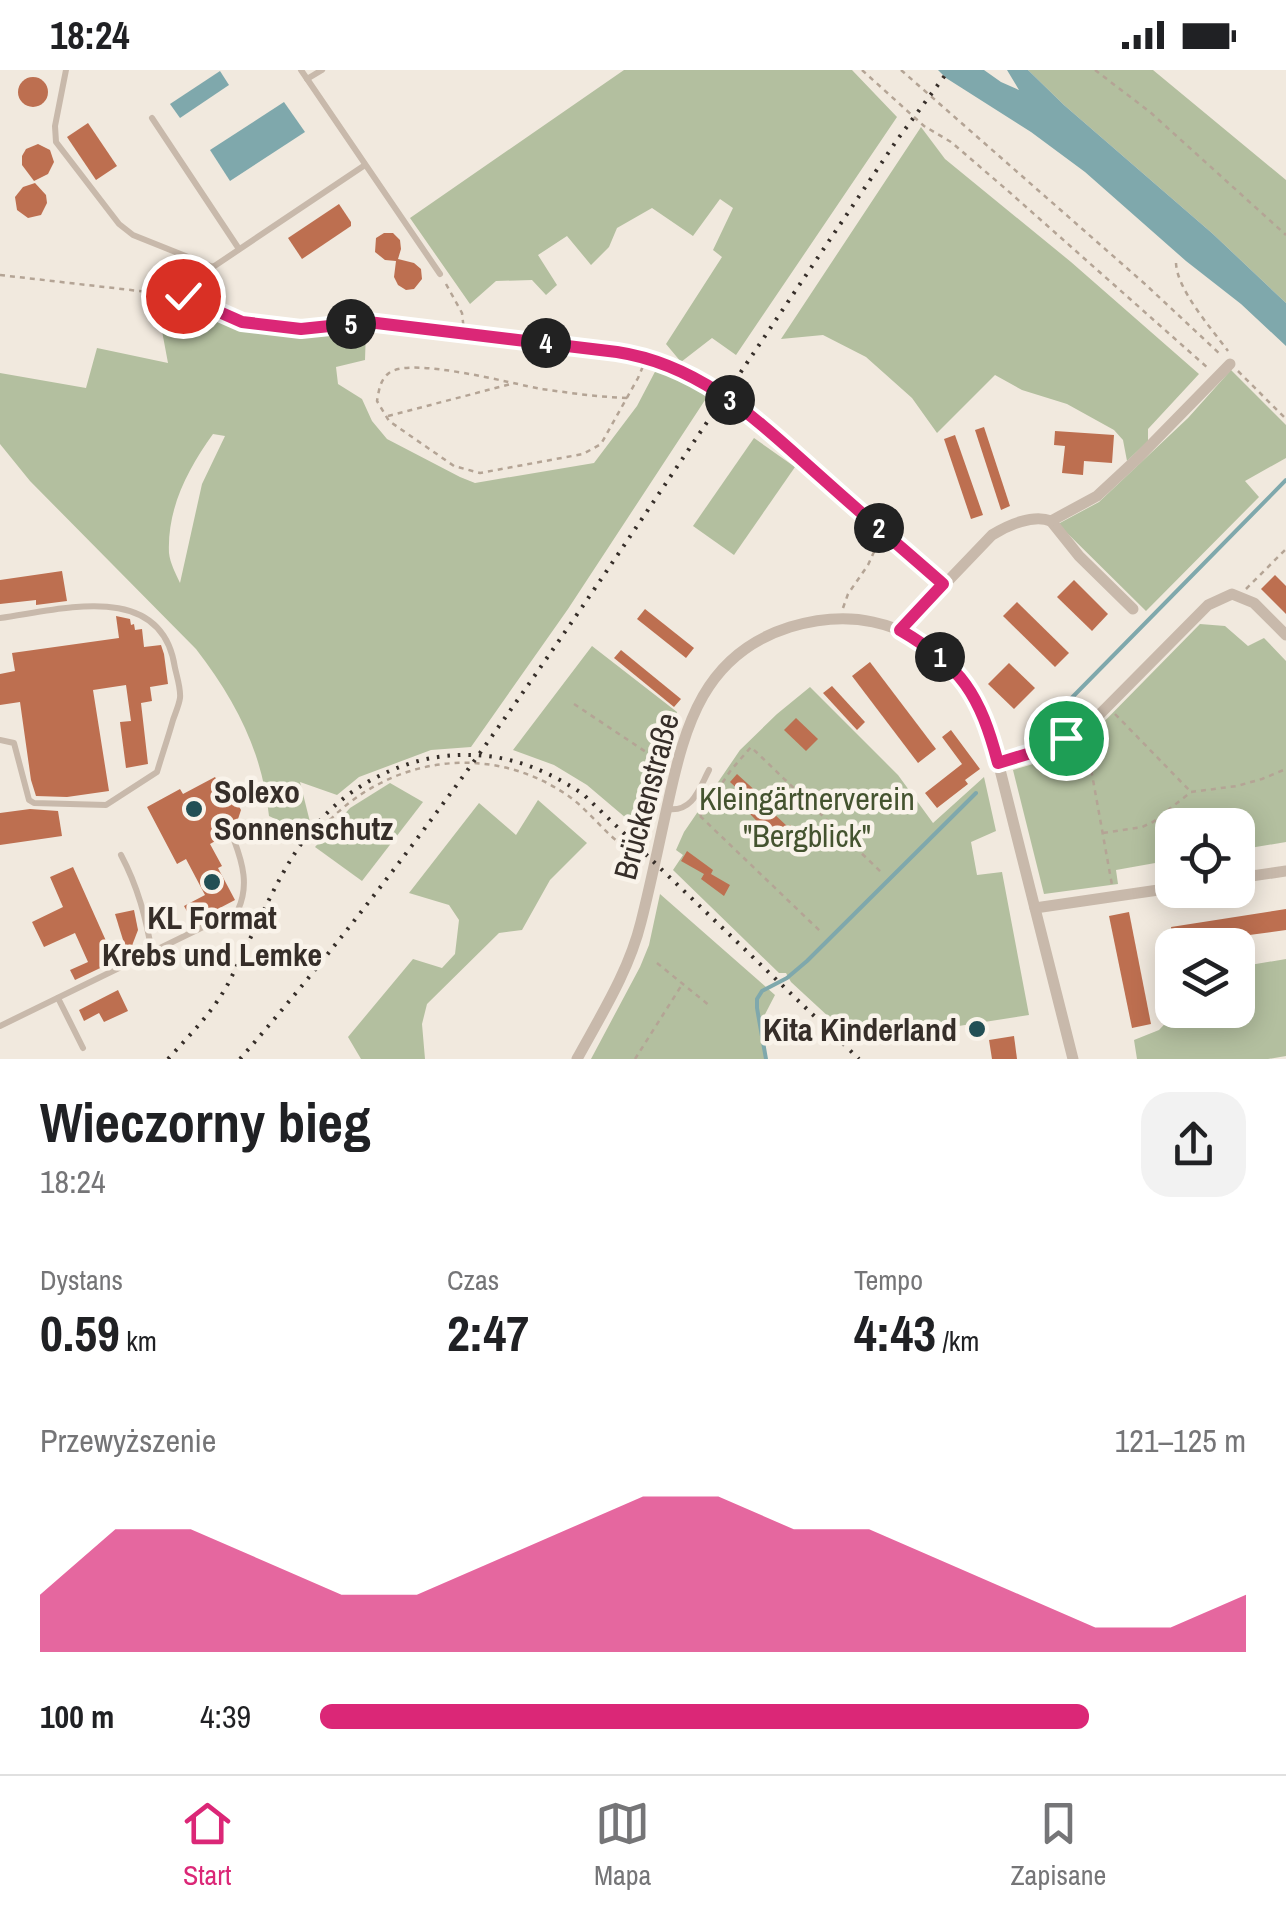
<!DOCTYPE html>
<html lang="pl">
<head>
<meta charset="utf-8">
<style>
  :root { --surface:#fff; --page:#f2f2f2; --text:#202124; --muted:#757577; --line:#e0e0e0; --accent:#db2777 }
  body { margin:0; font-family:"Archivo Narrow",sans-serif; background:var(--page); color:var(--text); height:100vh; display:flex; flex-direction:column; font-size:38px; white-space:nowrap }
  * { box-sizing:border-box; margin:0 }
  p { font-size:32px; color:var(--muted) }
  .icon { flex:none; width:55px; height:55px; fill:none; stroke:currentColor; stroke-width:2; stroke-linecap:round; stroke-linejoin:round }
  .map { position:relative; height:989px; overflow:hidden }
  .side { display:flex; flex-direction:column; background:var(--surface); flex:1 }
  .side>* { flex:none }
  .buttons { position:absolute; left:1155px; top:738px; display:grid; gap:20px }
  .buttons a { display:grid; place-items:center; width:100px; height:100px; border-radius:20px; background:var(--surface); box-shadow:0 5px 25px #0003; font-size:50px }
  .pin { position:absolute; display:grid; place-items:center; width:85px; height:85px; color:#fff; margin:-42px; border:5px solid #fff; border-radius:50%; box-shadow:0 2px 10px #0007 }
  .km { position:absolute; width:50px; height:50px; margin:-25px; border-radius:50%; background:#222; color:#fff; font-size:28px; line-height:50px; text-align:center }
  .round { display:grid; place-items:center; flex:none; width:105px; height:105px; border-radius:30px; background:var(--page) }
  .overview { display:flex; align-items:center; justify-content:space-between; height:170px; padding:0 40px }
  h1 { font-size:55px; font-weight:700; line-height:75px }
  .figures { display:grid; grid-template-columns:repeat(3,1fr); gap:15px; height:170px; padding:10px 40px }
  .figures div { display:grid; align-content:center }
  .figures b { font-size:50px; font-weight:700 }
  .figures small { font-size:28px; font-weight:400 }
  .figures p { font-size:28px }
  .chart { height:280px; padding:20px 40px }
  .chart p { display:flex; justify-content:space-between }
  .chart svg { width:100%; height:180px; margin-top:10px; fill:var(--accent); opacity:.7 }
  ul { padding:0 40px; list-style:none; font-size:32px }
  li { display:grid; grid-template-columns:160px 120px 1fr; align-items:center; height:75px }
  li i { height:25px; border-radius:12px; background:var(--accent) }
  .status { display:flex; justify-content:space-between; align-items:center; height:70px; padding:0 50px; background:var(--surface); direction:ltr }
  .status svg { height:28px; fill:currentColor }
  .dock { display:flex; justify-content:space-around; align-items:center; height:140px; border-top:2px solid var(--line); background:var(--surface); font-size:28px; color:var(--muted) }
  .dock a { display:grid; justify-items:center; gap:5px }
  .dock .current { color:var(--accent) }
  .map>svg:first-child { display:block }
  .green { fill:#b3bf9f; fill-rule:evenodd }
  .water { fill:#7fa8ac }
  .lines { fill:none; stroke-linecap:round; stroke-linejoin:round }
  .stream { stroke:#7fa8ac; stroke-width:4 }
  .building { fill:#bd6f50 }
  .path { stroke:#b4a495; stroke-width:2.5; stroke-dasharray:5 5; stroke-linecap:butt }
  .service { stroke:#c8b9ab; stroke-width:6 }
  .minor { stroke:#c8b9ab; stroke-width:11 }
  .rail { stroke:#362e29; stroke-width:4; stroke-dasharray:2.5 8; stroke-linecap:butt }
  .route-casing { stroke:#fff; stroke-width:20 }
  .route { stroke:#db2777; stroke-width:12 }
  .poi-dot { fill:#224f55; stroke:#f9f3ea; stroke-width:4 }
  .labels { text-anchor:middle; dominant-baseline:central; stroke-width:9; stroke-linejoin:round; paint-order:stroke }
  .poi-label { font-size:32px; font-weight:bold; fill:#362e29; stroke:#f9f3ea; text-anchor:start }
  .street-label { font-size:32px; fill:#362e29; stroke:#f9f3ea }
  .park-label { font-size:32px; fill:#44532f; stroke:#f9f3ea }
</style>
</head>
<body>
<div class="status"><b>18:24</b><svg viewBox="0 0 49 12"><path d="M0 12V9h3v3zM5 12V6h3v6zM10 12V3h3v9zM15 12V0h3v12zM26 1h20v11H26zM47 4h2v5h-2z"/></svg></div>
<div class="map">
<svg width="1286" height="989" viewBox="0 0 1286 989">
  <rect width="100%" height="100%" fill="#f1e9de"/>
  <!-- green -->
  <g class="green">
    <path d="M624,0H852L897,47L736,285L712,268L681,292L666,274L722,187L713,180L733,138L720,129L693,166L652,138L617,158L609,177L591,195L567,166L538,185L557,215L546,225L532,210L496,211L470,234L410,148Z"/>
    <path d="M1028,0H1153L1286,110V233L1213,164L1064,35Z"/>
    <path d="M921,57L945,89L1071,192L1199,304L1148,359V371L1127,391L1123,370L1114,360L1067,334L1022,320L995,305L937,363L912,328L866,287L823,265L781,269Z"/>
    <path d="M182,232L243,257L303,266L366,259L365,290L336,297L338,314L362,329L372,351L387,369L460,407L475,413L594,393L637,336L658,296L709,324L568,539L471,677L431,680L359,707L337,725L300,712L310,752L302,762L269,746C262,681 236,631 196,579L30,411L0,374V303L86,318L97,278L168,293L159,245ZM213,364L225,366L202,414L180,513C176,504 170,493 169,483C167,438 188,399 213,364Z"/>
    <path d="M1231,300L1286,355V388L1245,411L1259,427L1146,541L1058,454L1099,432L1188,348Z"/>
    <path d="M754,368L795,397L734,485L693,456Z"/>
    <path d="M1200,554L1225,556L1248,576L1264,568L1286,591V772L1238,780V755H1172V790L1116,800L1118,814L1044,824L1013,700L1057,687L1089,667Z"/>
    <path d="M592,576L677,642L662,690L646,765L587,715L554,695L513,680Z"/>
    <path d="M810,617L898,705L933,753L984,707L996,761L971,772L977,805L1002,802L1029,945L856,972L791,912L786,903H779L673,800L683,785L676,780L684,762L740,680L777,644Z"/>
    <path d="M390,713L423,732L362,811L315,777L350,738Z"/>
    <path d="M538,730L587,773L550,810L522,860L499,863L427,934L422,954L425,989H361L348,967L413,889L442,898L455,884L459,850L449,835L409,823L479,733L516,765Z"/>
    <path d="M660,824L775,925L761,952L766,989H591L640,897L649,875Z"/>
    <path d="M1286,889V986L1268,989H1137L1134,970L1159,960L1178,940H1238V897Z"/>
  </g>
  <!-- water -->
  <g class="water">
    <path d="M938,0H984L1001,12L1019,20L1007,0H1028L1064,35L1213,164L1286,233V276L1241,234L1186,191L1085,102L1031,62L946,8Z"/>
    <path d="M220,1L229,15L180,48L170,34Z"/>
    <path d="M284,32L305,62L230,111L210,80Z"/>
  </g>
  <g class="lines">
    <!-- stream -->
    <g class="stream">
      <path d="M1043,657L1286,410"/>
      <path d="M766,989L757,938V929L762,921L787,908L807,891L976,723"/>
    </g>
  </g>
  <!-- building -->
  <g class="building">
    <circle cx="33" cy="22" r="15"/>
    <path d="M88,53L117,96L96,110L67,67Z"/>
    <path d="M38,74L50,80L54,92L48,104L34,111L22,95V86L26,79Z"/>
    <path d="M35,113L46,125L47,133L41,145L28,148L17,140L15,127L23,117Z"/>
    <path d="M339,134L351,152V156L302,189L288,168Z"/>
    <path d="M384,163H393L400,170L401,179L398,189L414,193L421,199L422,209L414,219L406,220L398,215L394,207L396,191L385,190L375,182L376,168Z"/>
    <path d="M984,357L1010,436L1001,440L975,360Z"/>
    <path d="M1055,361L1114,365L1112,393L1084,391L1083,405L1062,403L1065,376L1054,375Z"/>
    <path d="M955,365L983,445L971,449L944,369Z"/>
    <path d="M62,501L67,531L36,535V530L0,534V510Z"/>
    <path d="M1275,505L1286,516V544L1261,519Z"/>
    <path d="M1074,510L1108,544L1092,561L1057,527Z"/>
    <path d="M1017,532L1069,583L1055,597L1003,546Z"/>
    <path d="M645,539L694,578L686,588L637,549Z"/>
    <path d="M116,546L130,549L131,555L134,554L135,560L142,559L144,577L161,575L164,584L168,614L150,617L152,631L141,633L148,694L126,698L120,652L131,651L126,615L93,620L109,721L67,727L36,726L31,710L20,632L0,635V604L15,601L12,583L119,568Z"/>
    <path d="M621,580L681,629L674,637L614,588Z"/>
    <path d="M870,592L936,679L918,693L852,606Z"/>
    <path d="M1009,593L1035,618L1014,639L988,614Z"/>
    <path d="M832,616L865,652L857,660L823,623Z"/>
    <path d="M796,648L818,669L806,681L784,660Z"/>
    <path d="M951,660L980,699L965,710L968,714L937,738L925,723L962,694L942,667Z"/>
    <path d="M737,704L759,724L752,732L767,748L772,742L788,757L790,755L800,765L787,778L768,766L770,765L736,729L742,723L730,712Z"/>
    <path d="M215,707L228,729L234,727L241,740L238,749L242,756L210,774L222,796L218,798L235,830L193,852L184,836L205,825L186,789L177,794L147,737L180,719L183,724Z"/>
    <path d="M30,739L58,741L62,766L0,775V743Z"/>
    <path d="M687,781L713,800L711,804L730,815L724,826L701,809L704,804L681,791Z"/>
    <path d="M73,797L115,891L75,910L70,900L88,892L75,863L44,877L32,852L63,837L50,807Z"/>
    <path d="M1286,839V860L1174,875L1171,857Z"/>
    <path d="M134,840L138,860L128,886L115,844Z"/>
    <path d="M1129,842L1151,954L1132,958L1109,846Z"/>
    <path d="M118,920L128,941L104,952L99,943L84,951L79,940Z"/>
    <path d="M1014,966L1017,989H992L989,970Z"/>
  </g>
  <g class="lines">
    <!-- path -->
    <g class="path">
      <path d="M862,0L924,56L951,72L1007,120L1209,299"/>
      <path d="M901,0L1145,214L1221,285"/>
      <path d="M1095,0L1150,42L1286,165"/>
      <path d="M1176,193C1177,220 1212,259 1228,281"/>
      <path d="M0,205L183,226L242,252L301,259L368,252L617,281L660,291L699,309L756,350L934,507"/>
      <path d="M446,214L462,243L464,261"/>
      <path d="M1238,301L1286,349"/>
      <path d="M627,328C598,327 570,323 542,319C512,314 411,286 389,303C380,310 379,320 377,331L389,351L454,396L480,403L583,384L601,374L638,308L646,289"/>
      <path d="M388,346L511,314"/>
      <path d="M1246,519L1286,479"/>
      <path d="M843,538L848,524L868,495L883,462"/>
      <path d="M574,634L664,694"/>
      <path d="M1115,644L1190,721"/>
      <path d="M1086,671L1112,815"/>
      <path d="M700,746L731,700L751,677L881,802"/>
      <path d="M700,746L820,861"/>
      <path d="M323,757C387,687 488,671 567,725C589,740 605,764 625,777C632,781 638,782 644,788"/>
      <path d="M1103,763L1142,757L1153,752L1191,722L1237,716L1262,709L1286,699"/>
      <path d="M657,893L710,936"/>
      <path d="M635,989L683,913"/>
    </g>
    <!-- service -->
    <g class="service">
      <path d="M66,0L55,56L56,72L119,154L133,165L213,197L365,95"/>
      <path d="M301,0L440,204"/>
      <path d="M307,9L322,0"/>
      <path d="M152,48L239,179"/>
      <path d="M0,548C60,540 162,509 175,598C177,607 181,619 180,628C179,635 175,644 173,650C168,668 162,685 157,702L106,735L34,733L29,730L14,673L0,670"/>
      <path d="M668,739C693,742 699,719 709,700"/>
      <path d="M121,785C138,817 146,848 152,883"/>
      <path d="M58,928L83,978"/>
      <path d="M0,956L238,840C249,816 243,794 234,770"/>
    </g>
    <!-- minor -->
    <g class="minor">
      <path d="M1051,451L1079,486L1133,539"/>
      <path d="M900,561L992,465C1008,455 1033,444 1051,451L1097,426L1138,388L1230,294"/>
      <path d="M998,693L1051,675L1083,656L1100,644L1208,535L1232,524L1254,533L1286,565"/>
      <path d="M1238,808L1286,801"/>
      <path d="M1035,838L1172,818"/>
      <path d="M577,989C601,945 629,901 641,852C651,813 659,773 668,733C685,655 704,584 790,557C817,549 846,546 873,552C934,565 972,611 992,668L1073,989"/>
    </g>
    <!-- rail -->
    <g class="rail">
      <path d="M168,989C187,968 207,948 222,924C230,912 236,897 243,883C278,813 301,748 373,709C394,698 416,690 438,687C493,679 538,694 583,724L859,989"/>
      <path d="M240,989C395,811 529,617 660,422C739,305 818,187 897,70L949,0"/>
    </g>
  </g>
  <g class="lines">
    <!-- route casing -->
    <g class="route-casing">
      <path id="route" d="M183,226L242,252L301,259L368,252L617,282C703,295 760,353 822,408C862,444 903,479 943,514L900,560C962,596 980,625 998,693L1034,682L1066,668"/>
    </g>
    <!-- route -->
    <use href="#route" class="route"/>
  </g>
  <!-- markers -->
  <g class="poi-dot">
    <circle cx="194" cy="739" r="10"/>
    <circle cx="212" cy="812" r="10"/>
    <circle cx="977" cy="959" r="10"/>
  </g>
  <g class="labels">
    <!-- poi labels -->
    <g class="poi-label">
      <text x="214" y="721">Solexo<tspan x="214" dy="37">Sonnenschutz</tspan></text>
      <text x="212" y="847" text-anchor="middle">KL Format<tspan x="212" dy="37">Krebs und Lemke</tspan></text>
      <text x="957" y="959" text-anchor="end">Kita Kinderland</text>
    </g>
    <!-- street labels -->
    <g class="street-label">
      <text transform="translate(646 726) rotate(-75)">Brückenstraße</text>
    </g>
    <!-- park labels -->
    <g class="park-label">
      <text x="807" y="728">Kleingärtnerverein<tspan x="807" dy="37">"Bergblick"</tspan></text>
    </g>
  </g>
</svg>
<div class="buttons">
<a><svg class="icon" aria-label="locate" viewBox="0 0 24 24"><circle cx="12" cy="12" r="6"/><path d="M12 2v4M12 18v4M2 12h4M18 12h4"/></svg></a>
<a><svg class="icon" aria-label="layers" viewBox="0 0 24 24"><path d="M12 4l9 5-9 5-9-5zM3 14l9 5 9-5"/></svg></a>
</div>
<div class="pin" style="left:1066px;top:668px;background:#1e9e55"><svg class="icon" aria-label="arrive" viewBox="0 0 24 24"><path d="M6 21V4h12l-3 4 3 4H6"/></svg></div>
<div class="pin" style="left:183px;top:226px;background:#d93025"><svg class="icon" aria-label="check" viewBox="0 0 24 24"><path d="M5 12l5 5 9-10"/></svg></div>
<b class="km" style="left:940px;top:587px">1</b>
<b class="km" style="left:879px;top:458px">2</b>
<b class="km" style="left:730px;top:330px">3</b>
<b class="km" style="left:546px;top:273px">4</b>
<b class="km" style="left:351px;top:254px">5</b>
</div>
<section class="side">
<div class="overview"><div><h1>Wieczorny bieg</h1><p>18:24</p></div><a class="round"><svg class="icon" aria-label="share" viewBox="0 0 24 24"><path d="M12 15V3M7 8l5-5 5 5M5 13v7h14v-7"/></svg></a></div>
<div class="figures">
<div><p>Dystans</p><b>0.59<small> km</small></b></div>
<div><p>Czas</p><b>2:47</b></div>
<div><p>Tempo</p><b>4:43<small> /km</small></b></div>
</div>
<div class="chart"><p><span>Przewyższenie</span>121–125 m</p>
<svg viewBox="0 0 160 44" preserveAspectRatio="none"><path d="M0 44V30L10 14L20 14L30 22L40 30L50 30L60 22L70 14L80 6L90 6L100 14L110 14L120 22L130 30L140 38L150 38L160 30V44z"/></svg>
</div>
<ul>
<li><b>100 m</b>4:39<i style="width:83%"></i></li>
</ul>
</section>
<nav class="dock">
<a class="current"><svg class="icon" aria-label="home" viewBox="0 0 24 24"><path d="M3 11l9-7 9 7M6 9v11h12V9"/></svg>Start</a>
<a><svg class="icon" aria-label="map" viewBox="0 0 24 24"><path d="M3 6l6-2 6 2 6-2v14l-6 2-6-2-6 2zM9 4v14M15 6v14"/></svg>Mapa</a>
<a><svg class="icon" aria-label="saved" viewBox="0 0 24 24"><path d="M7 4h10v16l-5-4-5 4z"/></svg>Zapisane</a>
</nav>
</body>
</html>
